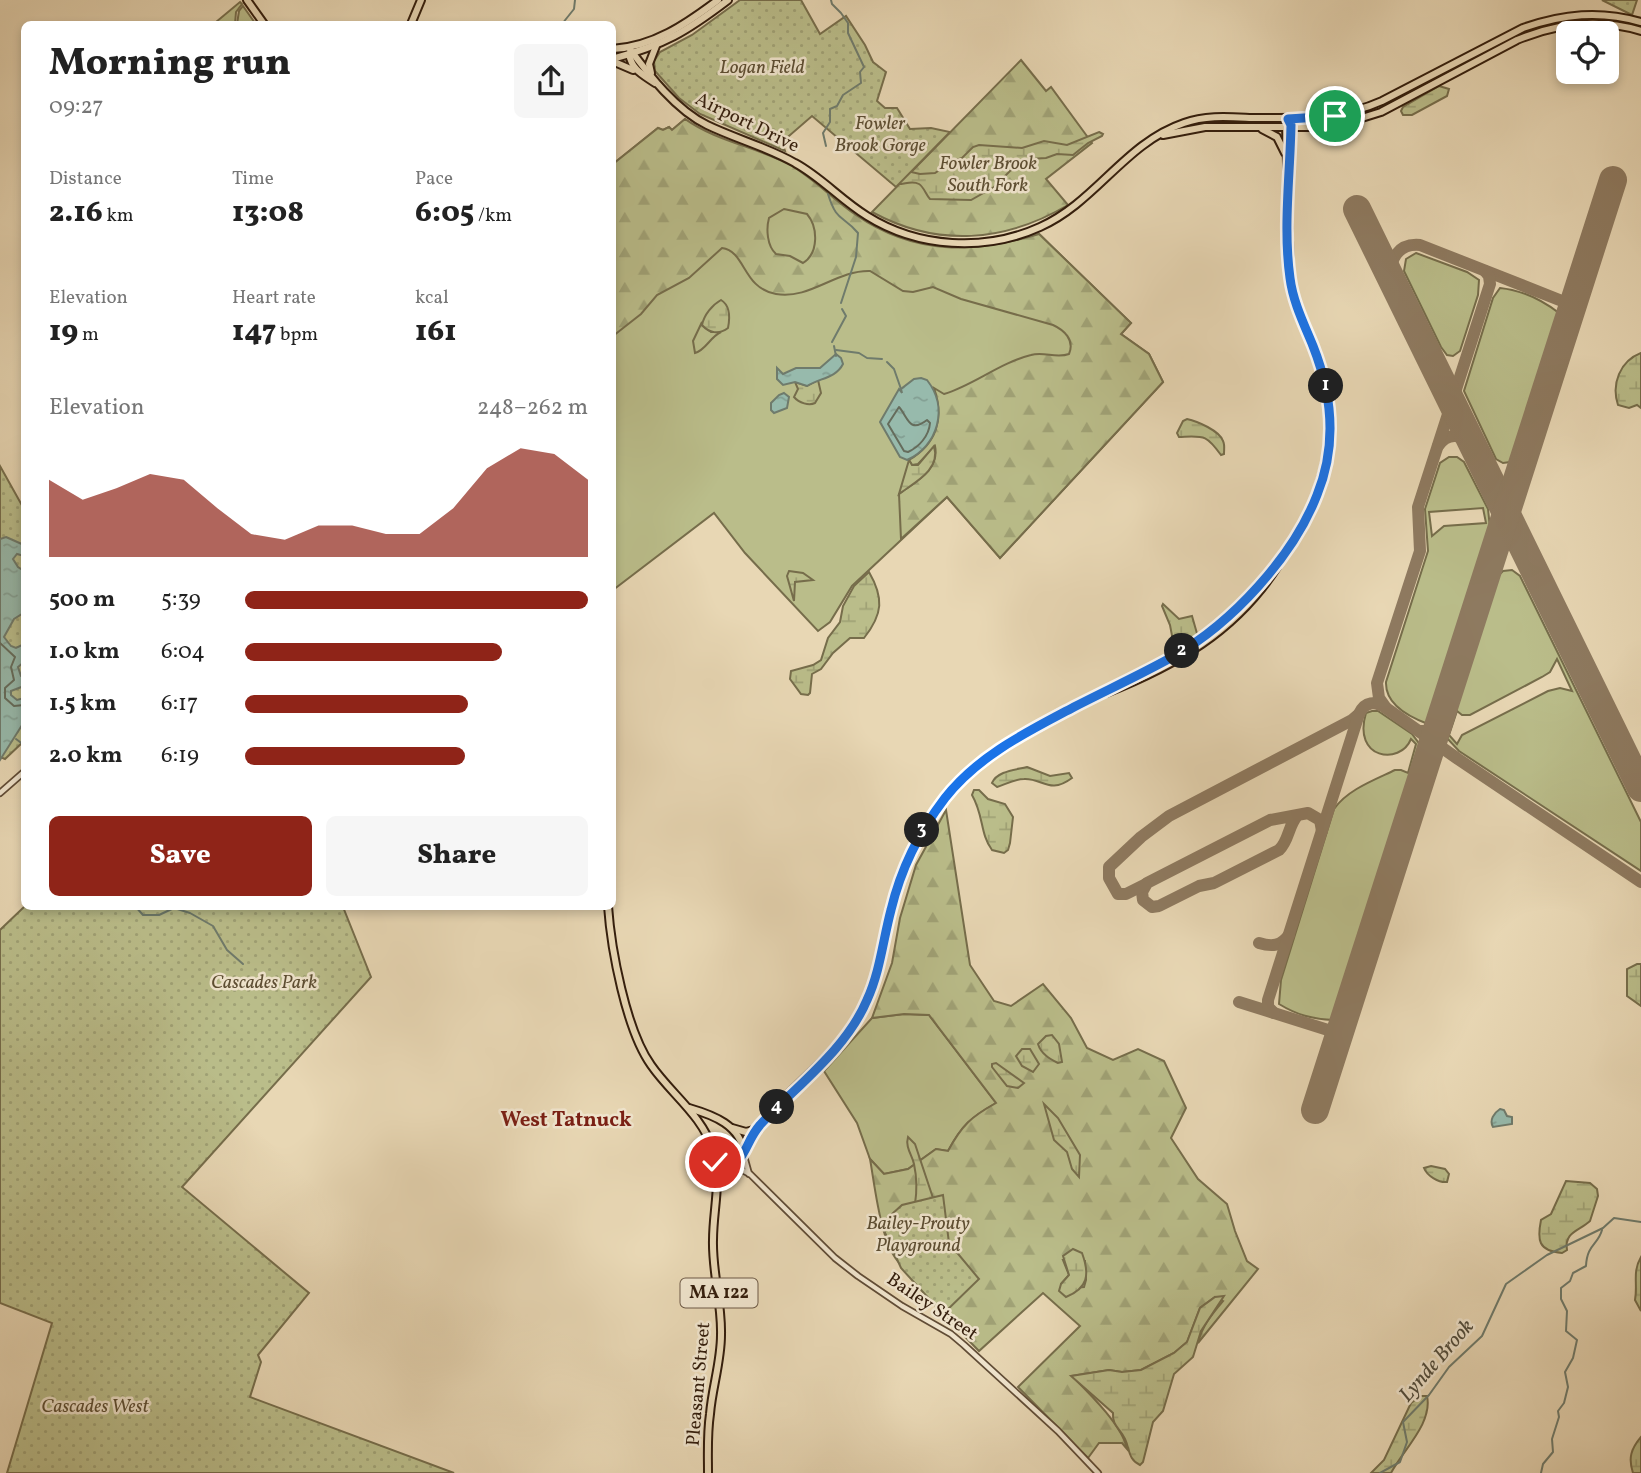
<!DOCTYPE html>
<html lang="en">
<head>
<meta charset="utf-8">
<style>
  :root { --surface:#fff; --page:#f6f6f6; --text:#222; --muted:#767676; --accent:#8f2418 }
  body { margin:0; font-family:Vollkorn,serif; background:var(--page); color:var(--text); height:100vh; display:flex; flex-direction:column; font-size:26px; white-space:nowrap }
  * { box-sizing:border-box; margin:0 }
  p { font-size:23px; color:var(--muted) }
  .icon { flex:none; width:38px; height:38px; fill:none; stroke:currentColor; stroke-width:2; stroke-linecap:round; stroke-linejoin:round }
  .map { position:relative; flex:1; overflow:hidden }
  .panel { position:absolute; left:21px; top:21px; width:595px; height:889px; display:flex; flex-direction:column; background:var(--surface); border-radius:10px; box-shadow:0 4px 10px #0003 }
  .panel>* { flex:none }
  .fabs { position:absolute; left:1556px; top:21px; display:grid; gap:14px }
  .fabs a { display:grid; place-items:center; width:63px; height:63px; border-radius:10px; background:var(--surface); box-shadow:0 4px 10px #0003; font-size:35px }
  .pin { position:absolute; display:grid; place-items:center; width:60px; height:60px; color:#fff; margin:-30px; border:4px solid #fff; border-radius:50%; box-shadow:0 2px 7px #0007 }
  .km { position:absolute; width:35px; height:35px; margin:-18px; border-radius:50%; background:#222; color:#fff; font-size:19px; line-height:35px; text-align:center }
  .round { display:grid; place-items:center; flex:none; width:74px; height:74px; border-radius:10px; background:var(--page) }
  .head { display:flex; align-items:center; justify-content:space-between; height:119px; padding:0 28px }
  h1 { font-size:38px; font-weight:800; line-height:52px }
  .figures { display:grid; grid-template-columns:repeat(3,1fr); gap:10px; height:119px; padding:7px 28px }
  .figures div { display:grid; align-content:center }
  .figures b { font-size:30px; font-weight:800 }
  .figures small { font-size:19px; font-weight:400 }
  .figures p { font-size:19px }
  .chart { height:196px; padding:14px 28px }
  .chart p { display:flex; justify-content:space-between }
  .chart svg { width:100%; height:126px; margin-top:7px; fill:var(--accent); opacity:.7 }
  .button { display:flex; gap:14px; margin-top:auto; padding:14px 28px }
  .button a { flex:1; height:80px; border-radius:10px; background:var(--accent); color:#fff; font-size:28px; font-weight:800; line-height:80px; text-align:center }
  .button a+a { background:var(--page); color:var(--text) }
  ul { padding:0 28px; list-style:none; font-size:23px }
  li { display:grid; grid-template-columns:112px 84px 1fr; align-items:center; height:52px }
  li i { height:18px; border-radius:9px; background:var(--accent) }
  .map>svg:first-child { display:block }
  .grass { fill:#babd8a; stroke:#766d4b; stroke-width:2; fill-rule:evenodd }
  .forest { fill:url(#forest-firs); stroke:#766d4b; stroke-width:2; fill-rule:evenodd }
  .wetland { fill:url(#wetland-marsh); stroke:#766d4b; stroke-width:2 }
  .park { fill:url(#park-dots); stroke:#766d4b; stroke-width:2 }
  .water { fill:url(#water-ripples); stroke:#6f7b6c; stroke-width:2 }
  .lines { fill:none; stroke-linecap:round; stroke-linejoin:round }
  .shore { stroke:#656c5c; stroke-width:2 }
  .stream { stroke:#6f7b6c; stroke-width:2 }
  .taxiway { stroke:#8e7a60; stroke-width:12 }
  .runway { stroke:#8e7a60; stroke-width:28 }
  .minor-casing { stroke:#604c36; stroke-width:8 }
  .major-casing { stroke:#331d0c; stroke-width:10 }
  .minor { stroke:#f0e5ce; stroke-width:4.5 }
  .major { stroke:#e8d7b4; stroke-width:6 }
  .route-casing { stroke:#fff; stroke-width:14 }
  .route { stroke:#1a73e8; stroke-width:9 }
  .labels { text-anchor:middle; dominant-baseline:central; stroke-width:5; stroke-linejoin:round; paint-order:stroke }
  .shield { fill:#f0e5ce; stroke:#6c5946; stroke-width:2 }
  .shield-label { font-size:18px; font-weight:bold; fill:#331d0c }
  .park-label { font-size:19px; font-style:italic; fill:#5c4d32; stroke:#f0e5ce }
  .street-label { font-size:19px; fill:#331d0c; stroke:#f0e5ce }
  .neighbourhood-label { font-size:21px; font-weight:bold; fill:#7a1f14; stroke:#f0e5ce }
  .water-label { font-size:21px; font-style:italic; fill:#514c3c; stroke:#f0e5ce }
</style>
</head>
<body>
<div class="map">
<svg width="1641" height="1473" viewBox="0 0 1641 1473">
  <defs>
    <pattern id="forest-firs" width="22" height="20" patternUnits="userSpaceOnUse" patternTransform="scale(1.75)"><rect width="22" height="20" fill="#babd8a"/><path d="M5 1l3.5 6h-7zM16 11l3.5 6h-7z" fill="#a0a276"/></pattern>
    <pattern id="wetland-marsh" width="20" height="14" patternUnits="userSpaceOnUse" patternTransform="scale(1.75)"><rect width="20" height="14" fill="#babd8a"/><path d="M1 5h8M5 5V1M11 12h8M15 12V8" fill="none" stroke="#a0a276"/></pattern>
    <pattern id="park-dots" width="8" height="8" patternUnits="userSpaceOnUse" patternTransform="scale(1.75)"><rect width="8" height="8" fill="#babd8a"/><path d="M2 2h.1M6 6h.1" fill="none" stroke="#a0a276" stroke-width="1.8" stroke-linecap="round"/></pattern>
    <pattern id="water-ripples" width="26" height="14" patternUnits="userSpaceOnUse" patternTransform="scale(1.75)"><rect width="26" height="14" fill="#97baac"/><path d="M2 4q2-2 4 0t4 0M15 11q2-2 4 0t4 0" fill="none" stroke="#839f93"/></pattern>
  </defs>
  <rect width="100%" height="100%" fill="#e8d7b4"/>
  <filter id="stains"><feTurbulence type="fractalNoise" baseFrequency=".00286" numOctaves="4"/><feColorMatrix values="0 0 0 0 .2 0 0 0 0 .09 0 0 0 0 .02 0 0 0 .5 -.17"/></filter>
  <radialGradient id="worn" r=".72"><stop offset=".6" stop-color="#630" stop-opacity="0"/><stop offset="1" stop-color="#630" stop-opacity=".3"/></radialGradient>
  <!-- grass -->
  <g class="grass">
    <path d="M240,2L242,4L236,12L235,24H218L216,22Z"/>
    <path d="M243,6L255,23L237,24L239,11Z"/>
    <path d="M685,119C717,142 758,147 792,166C815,180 834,200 856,215C914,255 974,254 1039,234L1131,323L1121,334L1149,354L1163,382L1000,558L947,497L852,586L830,622L818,631L745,553L714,513L613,590V164L658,128L663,130L669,127L672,130Z"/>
    <path d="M1416,253L1467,272L1479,280L1478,295L1460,351L1453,356L1447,355L1441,347L1404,271L1406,259Z"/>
    <path d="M1500,288C1521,290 1542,300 1559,313L1513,458L1510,462L1503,463L1496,459L1464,391L1493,298Z"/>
    <path d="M1449,457H1457L1464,462L1488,509L1490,528L1428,724C1409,717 1385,705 1386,682L1428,551L1425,509L1440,463ZM1483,508L1486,523L1444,526L1432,536L1429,512Z"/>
    <path d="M1512,570L1520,576L1641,822V871L1459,751L1445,736L1494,580L1503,571ZM1557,659L1572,691L1560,688L1548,691L1462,735L1457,744L1449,735L1457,711L1462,715H1470L1542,677L1550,672Z"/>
    <path d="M1372,711H1378L1412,734L1421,746L1333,1020C1312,1019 1297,1015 1279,1004L1281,980L1334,809C1347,790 1374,780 1395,770H1401L1408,773L1416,744L1411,739C1400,766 1352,759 1366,713Z"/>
    <path d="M904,1014L929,1015L996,1103C971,1117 962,1125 948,1151L936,1149L908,1169L884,1174L870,1159L857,1123L824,1071L872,1018Z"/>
  </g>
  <!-- forest -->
  <g class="forest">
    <path d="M1021,60L1046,91L1051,87L1092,143L1046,179L1068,205C1005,242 938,248 872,212Z"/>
    <path d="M685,119C717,142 758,147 792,166C815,180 834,200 856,215C914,255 974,254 1039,234L1131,323L1121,334L1149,354L1163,382L1000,558L947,497L901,539L899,494C915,482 940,470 935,446L918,464L912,465L909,460C936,444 945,419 934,388L944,394C974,385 999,363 1031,355C1044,351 1056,359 1069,354C1075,340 1064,330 1053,325L961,299L933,287L913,292L903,291L870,271C836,270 810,300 776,294C742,288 746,251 722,248L689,278L657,295L641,314L613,336V164L658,128L663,130L669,127L672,130ZM784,209L807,214C818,227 819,253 803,263L790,256L776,254C767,246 766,229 769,218Z"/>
    <path d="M702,322V325L711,332H721C710,337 706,350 695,353L693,341Z"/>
    <path d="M946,810L970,965L994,1001L1011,1006L1043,984L1071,1018L1087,1048L1113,1060L1138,1049L1164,1061L1186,1108L1171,1138L1198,1179L1227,1204L1235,1231L1247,1261L1258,1269L1198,1343C1202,1326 1212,1314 1223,1301L1215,1297L1200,1308L1187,1342L1174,1353L1141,1370L1122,1372L1109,1370L1072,1376C1089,1393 1123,1426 1127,1449L1122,1443H1099L1088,1458L1018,1387L1080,1326L1043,1293L979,1351L943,1314L959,1291C942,1283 919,1278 904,1267C881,1252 875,1186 870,1159L884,1174L908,1169L936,1149L948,1151C962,1125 971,1117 996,1103L929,1015L904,1014L872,1018L892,963L900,918L916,865ZM1063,1260L1085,1261L1086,1280L1084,1287L1061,1289V1284L1069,1275Z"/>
  </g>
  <!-- wetland -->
  <g class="wetland">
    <path d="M1439,86L1449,89L1447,96L1412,115H1403L1401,111L1403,107Z"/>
    <path d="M1099,132L1103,134L1102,136L1088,143L1073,155L1057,154L1046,158L1029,159L1010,171L994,187L971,200L930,199C926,195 924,187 919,184C907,177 895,195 882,172L907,171L920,174L935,173L953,161L962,158L973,147L979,145L1022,148L1044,141L1067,145Z"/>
    <path d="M721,300C731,306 730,318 728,328C719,335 709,333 702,325C704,315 712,305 721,300Z"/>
    <path d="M1641,353V408L1637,405L1629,408L1618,405C1611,384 1620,361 1641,353Z"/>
    <path d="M818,380L821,393L815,403C809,406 799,403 794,397L798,389L795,382L807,386Z"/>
    <path d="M1187,419C1197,421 1220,431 1223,441C1225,445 1224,449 1224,454L1221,455C1206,434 1204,436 1179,437L1177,433L1183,421Z"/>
    <path d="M934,446C941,470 915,482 899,494L909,460L912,465H918Z"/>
    <path d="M789,571L803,573L813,580L795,582L794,601L787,576Z"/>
    <path d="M869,572C884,598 883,614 864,638H850L833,653L821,669L812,674L810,693L808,695L801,694L790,679L791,671L813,665L821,660L828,638L840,622L843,606L854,586Z"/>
    <path d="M1163,604L1179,619L1192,616L1198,637L1194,638L1186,636L1173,641L1170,625L1162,606Z"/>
    <path d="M1027,767L1050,776L1069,773L1072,778C1049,795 1043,778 1024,779C1015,779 1006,784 997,787L992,783C997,771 1015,770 1027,767Z"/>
    <path d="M974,790H979L988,799L1005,804L1013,817L1010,843L1008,850L1004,853L992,850C980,834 984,816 972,795Z"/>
    <path d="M1637,964H1641V1006L1627,996V969Z"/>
    <path d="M1052,1035L1059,1044L1062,1062L1058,1063C1050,1059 1041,1054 1038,1044L1046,1036Z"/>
    <path d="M1022,1049H1030L1039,1064L1033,1072L1022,1066L1016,1056Z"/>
    <path d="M996,1063L1024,1083L1018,1088L1007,1086L992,1067V1064Z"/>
    <path d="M1044,1104L1058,1118L1080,1155L1079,1177L1072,1169L1067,1152L1054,1140Z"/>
    <path d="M908,1137L915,1144L937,1210L915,1204C917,1191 917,1178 914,1164C912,1155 905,1147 908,1137Z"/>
    <path d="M1431,1166L1445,1169L1449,1174L1447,1182C1439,1183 1427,1176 1424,1168Z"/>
    <path d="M1566,1181L1590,1183L1597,1189L1598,1196L1590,1221C1579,1231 1564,1232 1567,1250L1562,1253C1538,1251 1537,1240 1541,1220L1551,1214Z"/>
    <path d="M1073,1249L1082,1253C1090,1275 1088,1288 1066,1297L1059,1291L1061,1284L1069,1275L1063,1256Z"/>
    <path d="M1641,1257V1311L1635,1300C1638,1284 1632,1272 1641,1257Z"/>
    <path d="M1224,1296L1201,1331L1193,1357L1174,1374L1163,1411L1153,1422L1143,1462L1140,1465C1128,1459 1130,1450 1125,1439C1120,1428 1112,1426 1113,1413L1071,1376L1109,1370L1122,1372L1141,1370L1174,1353L1187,1342L1200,1308L1215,1297Z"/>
    <path d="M1421,1396H1427C1433,1423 1403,1450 1391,1473H1371L1384,1460L1411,1403Z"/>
    <path d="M1641,1437V1473H1633C1628,1458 1631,1449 1641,1437Z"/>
  </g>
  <!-- park -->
  <g class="park">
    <path d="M740,0H801L820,34L846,16L865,45L873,62L886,72L877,101L885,108H897L910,129L931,128L950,132L896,187L812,116L782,142L785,151L700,114L679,98L655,71L654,61L660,52L692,35Z"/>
    <path d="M1602,0H1637L1632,15Z"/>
    <path d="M0,466L24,509V741L5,759L0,757Z"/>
    <path d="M25,906L343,907L371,977L182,1187L309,1293L258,1355L261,1362L250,1397L454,1473H7L52,1323L0,1303V930Z"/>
    <path d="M943,1195L949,1243L979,1279L943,1314L901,1268L881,1224L902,1205Z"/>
  </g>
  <!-- water -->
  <g class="water">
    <path d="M836,354L841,358L843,364C836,378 820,378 807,386L795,382L783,385L777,379V368L783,374L796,368H820Z"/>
    <path d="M921,378L927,380C949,408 938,446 907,460L900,457L880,422L899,389L902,393L901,389L914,379Z"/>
    <path d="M784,393L789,397L787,408L774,413L771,410V403L779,395Z"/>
    <path d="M6,537L24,545V556L17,554L13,559L18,567L24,571V616L22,614L14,619L4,637L11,646L16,648L24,644V662L18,667L21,676L24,677V686L11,691V695L17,700L24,698V722L0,760V539Z"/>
    <path d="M1500,1109L1504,1110L1507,1116L1512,1117V1124L1493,1127C1489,1120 1494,1113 1500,1109Z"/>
  </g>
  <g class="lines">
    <!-- shore -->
    <g class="shore">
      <path d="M899,407C908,417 909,434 927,420L930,423C929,436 919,447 908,452L904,451L888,424Z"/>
      <path d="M0,643L15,657L11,667L14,680L5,688V698L14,706L24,705"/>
    </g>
    <!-- stream -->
    <g class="stream">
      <path d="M562,24L574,9L575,0"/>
      <path d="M826,146L823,133L830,122V109L837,106L843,95L861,83L860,72L864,67L848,33V23L841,13L832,4L831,0"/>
      <path d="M828,194C837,223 842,214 858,233L856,257L841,303"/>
      <path d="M832,342L846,316L842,309"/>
      <path d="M834,346L836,356"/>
      <path d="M836,350L859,353L867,358L882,359"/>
      <path d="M887,362L894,369L901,389"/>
      <path d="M16,739L24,745"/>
      <path d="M135,906L143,915H159L174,908L190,913L213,926L227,950L243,964"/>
      <path d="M1380,1473L1400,1462L1407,1442L1403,1422L1429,1395L1449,1367L1482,1336L1506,1284L1547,1255L1603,1228L1614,1218L1641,1222"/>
      <path d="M1541,1473L1543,1464L1553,1452L1552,1439L1559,1417L1558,1411L1564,1403L1568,1387L1565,1372L1573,1358L1577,1340L1566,1331L1567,1311L1561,1299V1288L1570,1281L1573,1273L1586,1266C1587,1244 1598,1245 1602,1230"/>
    </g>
    <!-- taxiway -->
    <g class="taxiway">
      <path d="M1392,280C1388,260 1398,243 1420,245L1562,301L1568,307L1569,316"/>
      <path d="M1438,446C1448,432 1461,434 1473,445"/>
      <path d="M1386,708L1458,759L1641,882"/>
      <path d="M1419,731H1429L1439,723"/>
      <path d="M1297,816C1288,826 1289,841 1279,850L1214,883L1199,886L1159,906L1152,907L1143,900L1142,892L1147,883L1270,820L1308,813L1320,820L1322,831"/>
      <path d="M1146,884L1126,894H1118L1109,878V867L1141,837L1169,816L1352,720L1359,714"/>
      <path d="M1259,943C1272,947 1281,946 1289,935"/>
      <path d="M1239,1002L1328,1030L1334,1037L1335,1046"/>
      <path d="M1274,1013L1268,1007V1000L1359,714C1365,701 1375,701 1386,708L1379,698L1377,683L1420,551L1418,507L1490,284L1489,276L1485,271"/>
    </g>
    <!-- runway -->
    <g class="runway">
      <path d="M1357,209L1641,788"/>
      <path d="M1315,1110L1613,180"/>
    </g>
    <!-- minor casing -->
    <g class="minor-casing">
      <g id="minor">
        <path d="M0,793L24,772"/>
        <path d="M744,1156L749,1174"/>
        <path d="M731,1167L738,1168L750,1174L835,1258L858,1276L902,1306L951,1334L964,1345L1058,1431L1098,1473"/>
      </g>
    </g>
    <!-- major casing -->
    <g class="major-casing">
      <g id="major">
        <path d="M247,0L264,24"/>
        <path d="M411,24L421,0"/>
        <path d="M629,48C649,75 676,110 707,125C736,139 767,147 795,163C821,177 841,200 867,216C918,248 985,252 1040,227C1096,202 1125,143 1184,123C1206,115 1229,117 1252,118C1298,118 1340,120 1382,101L1523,28C1563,14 1600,10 1641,22"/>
        <path d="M612,49C653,47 686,24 718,0"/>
        <path d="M629,54C632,70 642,74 655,83"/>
        <path d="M612,59C664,45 686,32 728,0"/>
        <path d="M612,61L633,70"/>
        <path d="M651,73L649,64L656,46"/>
        <path d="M1288,119L1286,125L1290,278C1295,309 1311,336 1320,365C1342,429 1324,491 1290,546"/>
        <path d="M1262,129L1277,137L1285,153"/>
        <path d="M1163,135L1205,127H1319L1349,122L1381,112L1517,40C1558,23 1598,18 1641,31"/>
        <path d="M1290,151V124"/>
        <path d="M1106,693C1175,666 1236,631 1277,567"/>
        <path d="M608,906C611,949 626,1030 651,1065C671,1094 702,1115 713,1150C722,1181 713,1209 713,1240C712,1272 722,1303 721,1335C721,1362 712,1388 710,1414C707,1434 708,1454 708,1473"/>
        <path d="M689,1108C713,1115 741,1125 744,1154"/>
        <path d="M732,1128L746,1132L757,1129"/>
        <path d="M717,1170L739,1162C746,1152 749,1139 756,1130C789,1086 838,1056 864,1007C877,983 881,952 887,926C900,869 922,820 964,778C993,749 1028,731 1065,712C1101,694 1138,676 1173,656C1221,630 1258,588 1291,545"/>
      </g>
    </g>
    <!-- minor -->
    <use href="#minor" class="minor"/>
    <!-- major -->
    <use href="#major" class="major"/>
  </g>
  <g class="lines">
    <!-- route casing -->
    <g class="route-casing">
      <path id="route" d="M715,1162L717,1170C749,1163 742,1146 760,1125C796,1086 846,1050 867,1000C880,972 883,940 891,910C901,868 919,832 945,798C979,755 1027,732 1074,707C1107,690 1142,674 1174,656C1232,623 1293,557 1317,495C1337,446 1332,394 1313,346C1304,324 1293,302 1290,278C1283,228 1290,176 1291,125L1288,119L1335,116"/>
    </g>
    <!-- route -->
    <use href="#route" class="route"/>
  </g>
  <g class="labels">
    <!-- shield labels -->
    <rect class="shield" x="680.5" y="1278.5" width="77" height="29" rx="5"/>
    <g class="shield-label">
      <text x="719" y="1293">MA 122</text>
    </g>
    <!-- park labels -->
    <g class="park-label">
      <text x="762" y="68">Logan Field</text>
      <text x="880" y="124">Fowler<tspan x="880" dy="22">Brook Gorge</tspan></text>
      <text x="988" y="164">Fowler Brook<tspan x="988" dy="22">South Fork</tspan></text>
      <text x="264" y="983">Cascades Park</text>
      <text x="918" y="1224">Bailey-Prouty<tspan x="918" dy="22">Playground</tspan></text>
      <text x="95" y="1407">Cascades West</text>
    </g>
    <!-- street labels -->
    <g class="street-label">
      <text transform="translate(747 123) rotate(26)">Airport Drive</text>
      <text transform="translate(932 1307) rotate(34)">Bailey Street</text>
      <text transform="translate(699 1384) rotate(-85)">Pleasant Street</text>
    </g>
    <!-- neighbourhood labels -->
    <g class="neighbourhood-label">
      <text x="566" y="1120">West Tatnuck</text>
    </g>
    <!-- water labels -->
    <g class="water-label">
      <text transform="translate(1437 1361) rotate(-49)">Lynde Brook</text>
    </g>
  </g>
  <rect width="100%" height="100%" filter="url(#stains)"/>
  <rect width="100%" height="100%" fill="url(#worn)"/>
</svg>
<div class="fabs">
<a><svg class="icon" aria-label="locate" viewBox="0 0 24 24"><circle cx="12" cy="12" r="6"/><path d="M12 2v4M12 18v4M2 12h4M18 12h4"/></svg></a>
</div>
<div class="pin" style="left:1335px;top:116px;background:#1e9e55"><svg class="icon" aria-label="arrive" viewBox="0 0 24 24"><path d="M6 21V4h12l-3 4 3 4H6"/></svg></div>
<div class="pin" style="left:715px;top:1162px;background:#d93025"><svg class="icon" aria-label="check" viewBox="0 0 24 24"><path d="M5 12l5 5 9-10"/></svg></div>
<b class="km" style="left:1326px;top:386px">1</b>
<b class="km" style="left:1182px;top:651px">2</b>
<b class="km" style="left:922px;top:830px">3</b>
<b class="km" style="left:777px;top:1107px">4</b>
<section class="panel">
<div class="head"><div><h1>Morning run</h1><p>09:27</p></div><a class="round"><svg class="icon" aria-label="share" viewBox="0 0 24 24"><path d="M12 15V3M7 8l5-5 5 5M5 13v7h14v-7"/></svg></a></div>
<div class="figures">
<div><p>Distance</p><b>2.16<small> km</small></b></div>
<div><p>Time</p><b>13:08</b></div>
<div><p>Pace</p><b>6:05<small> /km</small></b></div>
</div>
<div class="figures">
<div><p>Elevation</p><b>19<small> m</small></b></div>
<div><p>Heart rate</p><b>147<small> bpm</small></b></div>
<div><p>kcal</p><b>161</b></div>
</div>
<div class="chart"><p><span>Elevation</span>248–262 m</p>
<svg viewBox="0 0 160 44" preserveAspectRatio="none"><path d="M0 44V17L10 24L20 20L30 15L40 17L50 27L60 36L70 38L80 33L90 33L100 36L110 36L120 27L130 13L140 6L150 8L160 17V44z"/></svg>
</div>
<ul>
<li><b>500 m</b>5:39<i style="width:100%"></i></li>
<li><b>1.0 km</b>6:04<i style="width:75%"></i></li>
<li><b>1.5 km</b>6:17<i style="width:65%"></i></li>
<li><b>2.0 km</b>6:19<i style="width:64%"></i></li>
</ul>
<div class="button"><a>Save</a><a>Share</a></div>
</section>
</div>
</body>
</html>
